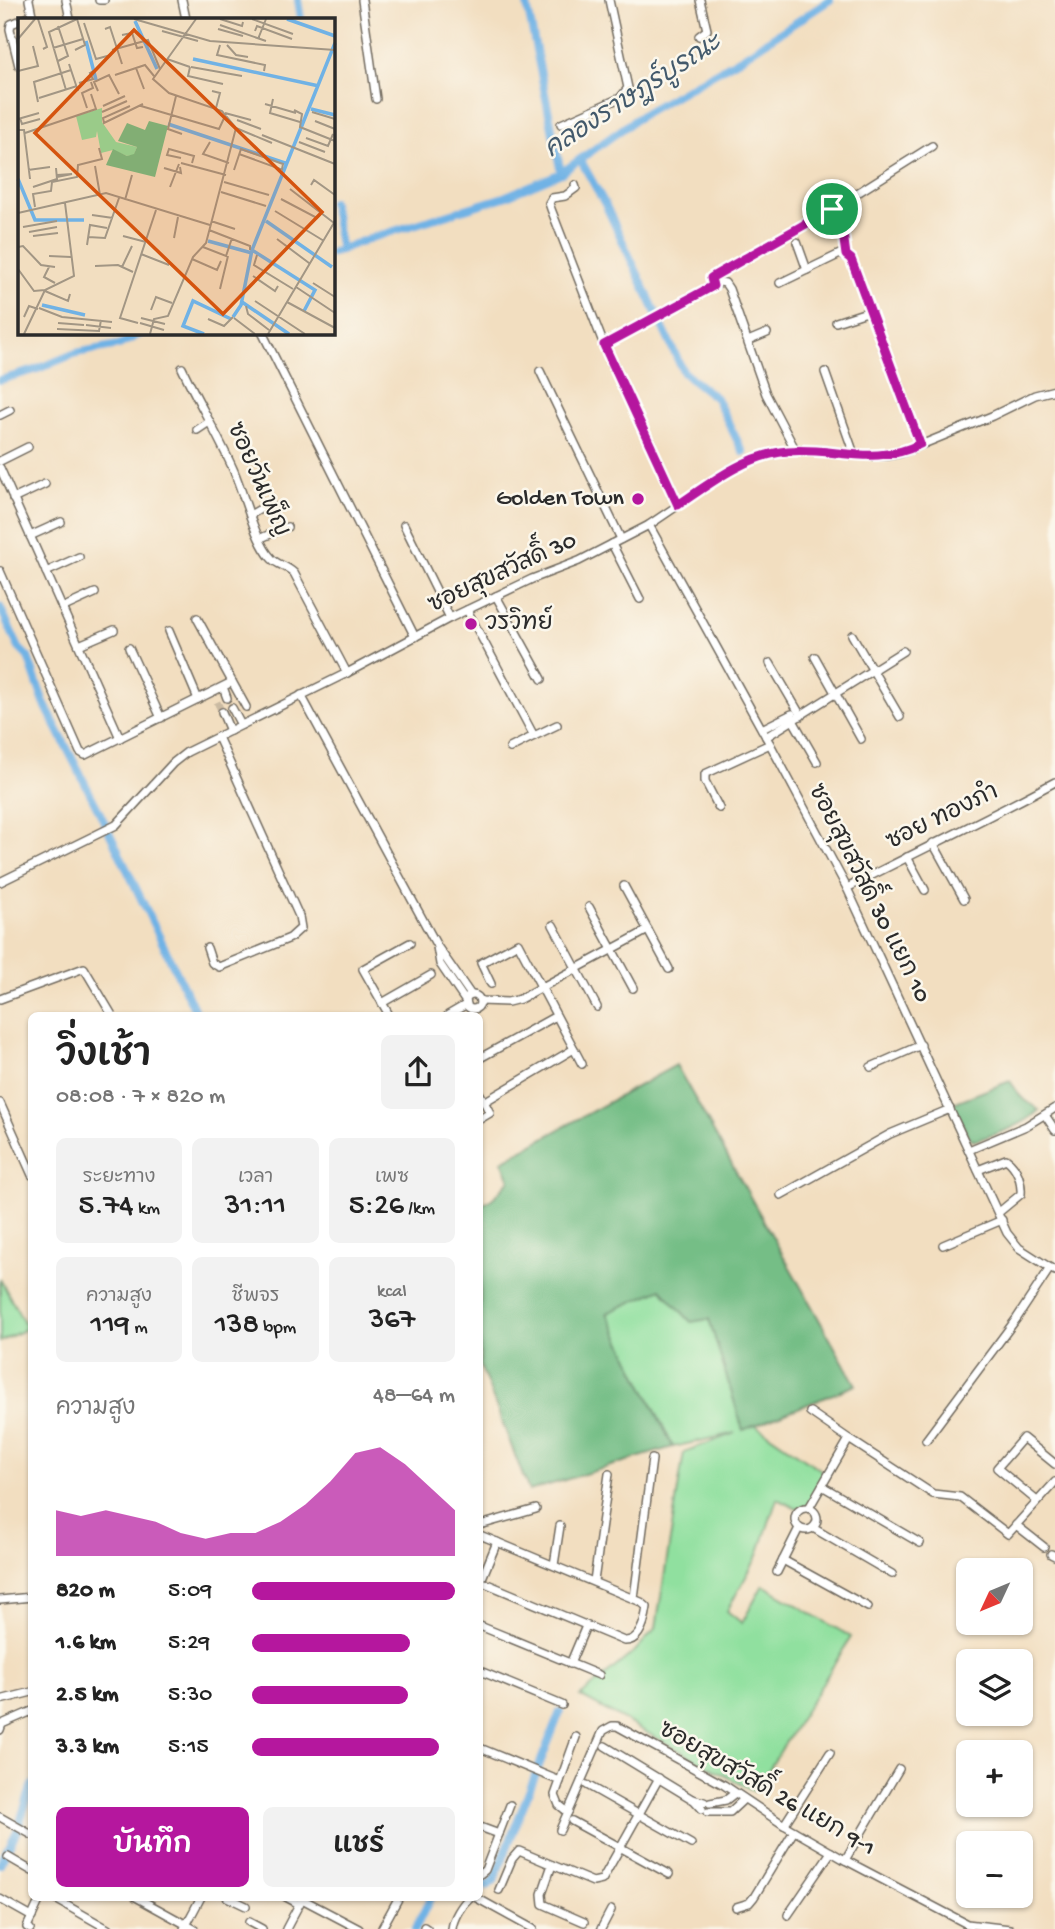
<!DOCTYPE html>
<html lang="th">
<head>
<meta charset="utf-8">
<style>
  :root { --surface:#fff; --page:#f2f2f2; --text:#222; --muted:#767676; --accent:#b5179e }
  body { margin:0; font-family:"Gochi Hand","Playpen Sans Thai",sans-serif; background:var(--page); color:var(--text); height:100vh; display:flex; flex-direction:column; font-size:26px; white-space:nowrap }
  * { box-sizing:border-box; margin:0 }
  p { font-size:23px; color:var(--muted) }
  .icon { flex:none; width:38px; height:38px; fill:none; stroke:currentColor; stroke-width:2; stroke-linecap:round; stroke-linejoin:round }
  .map { position:relative; flex:1; overflow:hidden }
  .drawer { position:absolute; left:28px; top:1012px; width:455px; height:889px; display:flex; flex-direction:column; background:var(--surface); border-radius:10px; box-shadow:0 2px 5px #0004 }
  .drawer>* { flex:none }
  .needle { width:46px; rotate:226deg }
  .buttons { position:absolute; left:956px; top:1558px; display:grid; gap:14px }
  .buttons a { display:grid; place-items:center; width:77px; height:77px; border-radius:10px; background:var(--surface); box-shadow:0 2px 5px #0004; font-size:35px }
  .pin { position:absolute; display:grid; place-items:center; width:60px; height:60px; color:#fff; margin:-30px; border:4px solid #fff; border-radius:50%; box-shadow:0 2px 7px #0007 }
  .round { display:grid; place-items:center; flex:none; width:74px; height:74px; border-radius:10px; background:var(--page) }
  .summary { display:flex; align-items:center; justify-content:space-between; height:119px; padding:0 28px }
  h1 { font-size:38px; font-weight:600; line-height:52px }
  .figures { display:grid; grid-template-columns:repeat(3,1fr); gap:10px; height:119px; padding:7px 28px }
  .figures div { display:grid; align-content:center; border-radius:10px; background:var(--page); text-align:center }
  .figures b { font-size:30px; font-weight:600 }
  .figures small { font-size:19px; font-weight:400 }
  .figures p { font-size:19px }
  .chart { height:196px; padding:14px 28px }
  .chart p { display:flex; justify-content:space-between }
  .chart svg { width:100%; height:126px; margin-top:7px; fill:var(--accent); opacity:.7 }
  .button { display:flex; gap:14px; margin-top:auto; padding:14px 28px }
  .button a { flex:1; height:80px; border-radius:10px; background:var(--accent); color:#fff; font-size:28px; font-weight:600; line-height:80px; text-align:center }
  .button a+a { background:var(--page); color:var(--text) }
  ul { padding:0 28px; list-style:none; font-size:23px }
  li { display:grid; grid-template-columns:112px 84px 1fr; align-items:center; height:52px }
  li i { height:18px; border-radius:9px; background:var(--accent) }
  .map>svg:first-child { display:block }
  .green { fill:#90e09f; stroke:#5e8665; stroke-width:2 }
  .forest { fill:#74be86; stroke:#507458; stroke-width:2 }
  .lines { fill:none; stroke-linecap:round; stroke-linejoin:round }
  .canal { stroke:#70b2e5; stroke-width:8 }
  .street-tunnel { stroke:#cabaa2; stroke-width:7; stroke-dasharray:7 3.5; stroke-linecap:butt }
  .street-casing { stroke:#716a5f; stroke-width:10 }
  .street { stroke:#fff; stroke-width:7 }
  .route-casing { stroke:#fff; stroke-width:14 }
  .route { stroke:#b5179e; stroke-width:9 }
  .poi-dot { fill:#b5179e; stroke:#fbf7ec; stroke-width:2.5 }
  .labels { text-anchor:middle; dominant-baseline:central; stroke-width:5; stroke-linejoin:round; paint-order:stroke }
  .street-label { font-size:24px; fill:#2b2b2b; stroke:#fbf7ec }
  .poi-label { font-size:24px; fill:#2b2b2b; stroke:#fbf7ec; text-anchor:end }
  .water-label { font-size:26px; font-style:italic; fill:#435a6c; stroke:#fbf7ec }
  .inset-river { fill:none; stroke:#70b2e5; stroke-width:3.5 }
  .inset-road { fill:none; stroke:#a29684; stroke-width:2 }
  .view { fill:#d5540f; fill-opacity:0.15; stroke:#d5540f; stroke-width:3.5 }
  .inset-edge { fill:none; stroke:#2b2b2b; stroke-width:3.5 }
</style>
</head>
<body>
<div class="map">
<svg width="1055" height="1929" viewBox="0 0 1055 1929">
  <rect width="100%" height="100%" fill="#fbf7ec"/>
  <filter id="ink" filterUnits="userSpaceOnUse"><feTurbulence type="fractalNoise" baseFrequency=".0143" numOctaves="2"/><feDisplacementMap in="SourceGraphic" scale="14" xChannelSelector="R" yChannelSelector="G"/><feConvolveMatrix kernelMatrix="1 2 1 2 8 2 1 2 1" color-interpolation-filters="sRGB"/></filter>
  <filter id="wash" filterUnits="userSpaceOnUse"><feTurbulence type="fractalNoise" baseFrequency=".00686" numOctaves="4" result="noise"/><feDisplacementMap in="SourceGraphic" scale="28" xChannelSelector="R" yChannelSelector="G"/><feGaussianBlur stdDeviation="1.57" result="paint"/><feColorMatrix in="noise" values="0 0 0 0 0 0 0 0 0 0 0 0 0 0 0 0 0 1.4 0 .05"/><feComposite in="paint" operator="in"/></filter>
  <g filter="url(#wash)">
    <rect width="100%" height="100%" fill="#f2dec0"/>
    <!-- green -->
    <g class="green">
      <path d="M0,1279L27,1328L0,1342Z"/>
      <path d="M661,1289L691,1322L709,1319L743,1430L755,1425L827,1474L808,1505L797,1509L777,1499L758,1555L727,1611L742,1623L763,1585L851,1637L755,1792L580,1696L635,1651L656,1628L684,1452L735,1433L673,1447L607,1313Z"/>
    </g>
    <!-- forest -->
    <g class="forest">
      <path d="M676,1065L856,1385L743,1430L709,1319L691,1322L661,1289L607,1313L673,1447L529,1491L480,1365V1206L493,1198L510,1180L502,1161Z"/>
      <path d="M1010,1081L1021,1097L1039,1110C1022,1127 996,1134 973,1141L967,1134L953,1103Z"/>
    </g>
    <g class="lines">
      <!-- canal -->
      <g class="canal">
        <path d="M298,0L301,19"/>
        <path d="M526,0L561,173"/>
        <path d="M580,159L606,206L684,373L716,398L743,452"/>
        <path d="M332,202L341,250"/>
        <path d="M332,253L365,240L504,197L561,173L646,112L741,58L830,0"/>
        <path d="M0,380L35,370L76,353L119,345L144,332"/>
        <path d="M0,607L19,648L28,657L44,703L97,807L197,1015"/>
        <path d="M0,1864L17,1831L32,1785"/>
        <path d="M480,1883L487,1886L494,1881L560,1712"/>
        <path d="M415,1929L431,1897"/>
      </g>
    </g>
  </g>
  <g filter="url(#ink)">
    <g class="lines">
      <!-- street-tunnel -->
      <path class="street-tunnel" d="M217,702L222,712"/>
      <!-- street casing -->
      <g class="street-casing">
        <g id="street">
          <path d="M66,0L70,19"/>
          <path d="M99,0H104"/>
          <path d="M182,0L186,19"/>
          <path d="M362,0L376,99"/>
          <path d="M25,19L32,15L29,0"/>
          <path d="M19,21L11,24L10,29L19,66"/>
          <path d="M699,36L707,30L700,0"/>
          <path d="M561,124L620,98L628,88L609,0"/>
          <path d="M575,185L576,188L565,196L552,198L549,203L551,209L604,345L679,505"/>
          <path d="M832,209L843,233L846,255"/>
          <path d="M797,242L807,270"/>
          <path d="M780,283L840,254L851,259L920,444"/>
          <path d="M713,286L711,278L714,276L832,209L932,146"/>
          <path d="M836,322L870,311"/>
          <path d="M262,332L415,637"/>
          <path d="M748,341L767,333"/>
          <path d="M604,345L720,282L725,283L729,289L766,394L796,451"/>
          <path d="M182,368C198,402 218,435 233,469C243,491 255,542 272,559C278,565 287,566 294,573L347,673"/>
          <path d="M540,371L621,539"/>
          <path d="M825,372L854,454"/>
          <path d="M0,415L10,410"/>
          <path d="M197,430L209,422"/>
          <path d="M0,461L28,447"/>
          <path d="M0,468L120,738"/>
          <path d="M13,499L45,484"/>
          <path d="M250,515L262,508L272,506"/>
          <path d="M404,525L450,618"/>
          <path d="M649,525L770,744L847,888L1007,1233L1019,1248L1055,1271"/>
          <path d="M30,536L61,522"/>
          <path d="M261,538L287,527"/>
          <path d="M612,544L640,599"/>
          <path d="M0,571L80,752L85,755L232,682"/>
          <path d="M46,572L79,557"/>
          <path d="M496,596L542,679"/>
          <path d="M62,608L95,593"/>
          <path d="M467,610L534,736L557,725"/>
          <path d="M197,618L246,707"/>
          <path d="M169,631L198,699"/>
          <path d="M852,635L900,717"/>
          <path d="M79,645L114,630"/>
          <path d="M129,648L161,718"/>
          <path d="M815,657L861,739"/>
          <path d="M770,663L801,716"/>
          <path d="M223,687L227,698"/>
          <path d="M301,695L437,946L471,995"/>
          <path d="M232,708L241,725"/>
          <path d="M222,712L230,731"/>
          <path d="M790,715L817,762"/>
          <path d="M762,729L792,714"/>
          <path d="M766,737L903,651"/>
          <path d="M510,748L534,736"/>
          <path d="M719,808L705,781V774L770,744"/>
          <path d="M933,843L964,899"/>
          <path d="M907,857L925,890"/>
          <path d="M0,882L116,825L173,763L187,752L347,673L450,618L532,579L579,561L649,525L733,468L764,456L787,451L815,450L871,456H887L901,453L992,416L1035,395L1055,390"/>
          <path d="M624,886L669,969"/>
          <path d="M847,888C916,852 987,819 1055,782"/>
          <path d="M589,907L633,988"/>
          <path d="M553,925L597,1007"/>
          <path d="M437,947L440,964L466,1002"/>
          <path d="M207,948L212,963L219,967L290,938L301,928L299,916L218,737"/>
          <path d="M491,984L481,963L518,943L582,1064"/>
          <circle cx="473" cy="1002" r="7"/>
          <path d="M0,999L84,968L112,1015"/>
          <path d="M480,1001L508,1002L520,999L648,930"/>
          <path d="M382,1003L431,975"/>
          <path d="M389,1015L363,969L410,943"/>
          <path d="M448,1015L467,1004"/>
          <path d="M480,1058L556,1016"/>
          <path d="M871,1067L921,1045"/>
          <path d="M480,1094L490,1113L480,1119"/>
          <path d="M484,1102L574,1049"/>
          <path d="M0,1103L32,1175"/>
          <path d="M1045,1115L1055,1130"/>
          <path d="M969,1150L1026,1126L1055,1108"/>
          <path d="M978,1170L1006,1159C1017,1167 1022,1181 1021,1194L998,1213"/>
          <path d="M781,1195L890,1134L950,1109"/>
          <path d="M943,1245L1002,1220"/>
          <path d="M810,1412L849,1439"/>
          <path d="M926,1440L1017,1318L1050,1268"/>
          <path d="M822,1486L920,1543"/>
          <path d="M1037,1501L997,1468L1023,1438L1055,1464"/>
          <circle cx="806" cy="1519" r="11"/>
          <path d="M809,1508L849,1439L933,1494L960,1497L1008,1534L1055,1482"/>
          <path d="M480,1525L536,1509"/>
          <path d="M1016,1525L1044,1547"/>
          <path d="M813,1528L892,1574"/>
          <path d="M480,1535L641,1602L647,1607C645,1621 640,1642 624,1641L480,1581"/>
          <path d="M1051,1554L1055,1556"/>
          <path d="M783,1560L868,1607"/>
          <path d="M554,1565L560,1526"/>
          <path d="M777,1572L799,1528"/>
          <path d="M594,1581L609,1474"/>
          <path d="M480,1583L497,1542"/>
          <path d="M634,1598L652,1459"/>
          <path d="M0,1600L32,1597"/>
          <path d="M480,1626L599,1675"/>
          <path d="M570,1664L586,1626"/>
          <path d="M480,1671L562,1705"/>
          <path d="M0,1700L32,1692"/>
          <path d="M0,1730L2,1724L32,1711"/>
          <path d="M605,1746L692,1799L704,1802"/>
          <path d="M480,1748L560,1781"/>
          <path d="M587,1785L691,1844"/>
          <path d="M693,1799L702,1809"/>
          <path d="M710,1803L726,1800L735,1793"/>
          <path d="M568,1812L559,1805L555,1795L576,1737"/>
          <path d="M708,1812H730L744,1799"/>
          <path d="M0,1817L32,1835"/>
          <path d="M572,1821L669,1874"/>
          <path d="M784,1825L830,1753"/>
          <path d="M480,1827L499,1834"/>
          <path d="M560,1830L603,1731L612,1726H617L724,1785L784,1825L845,1860L967,1924L1010,1929"/>
          <path d="M8,1857L32,1871"/>
          <path d="M845,1860L899,1769"/>
          <path d="M552,1865L542,1894L543,1904L584,1922"/>
          <path d="M480,1874L485,1870L510,1805"/>
          <path d="M499,1890L512,1859L519,1851L593,1882L602,1880L659,1778"/>
          <path d="M52,1897L108,1929"/>
          <path d="M136,1897L194,1929"/>
          <path d="M227,1897L246,1906"/>
          <path d="M286,1897L299,1904"/>
          <path d="M475,1897L533,1929"/>
          <path d="M0,1899L32,1917"/>
          <path d="M302,1899L359,1929"/>
          <path d="M736,1907L749,1903L754,1897L794,1831"/>
          <path d="M788,1915L831,1852"/>
          <path d="M249,1922L262,1929"/>
          <path d="M424,1927L427,1929"/>
          <path d="M382,1928L399,1897"/>
          <path d="M30,1929L27,1927L41,1897"/>
          <path d="M184,1929L201,1897"/>
          <path d="M286,1929L303,1897"/>
          <path d="M452,1929C453,1918 462,1904 470,1897"/>
          <path d="M601,1929L611,1910"/>
        </g>
      </g>
      <!-- street -->
      <use href="#street" class="street"/>
    </g>
  </g>
  <g class="lines" filter="url(#ink)">
    <!-- route casing -->
    <g class="route-casing">
      <path id="route" d="M832,209L843,233L846,255L851,259L920,444C876,467 834,447 788,451C746,455 712,482 678,505L604,345L713,286L711,278L714,276Z"/>
    </g>
    <!-- route -->
    <use href="#route" class="route"/>
  </g>
  <!-- markers -->
  <g class="poi-dot">
    <circle cx="638" cy="499" r="7"/>
    <circle cx="471" cy="624" r="7"/>
  </g>
  <g class="labels">
    <!-- street labels -->
    <g class="street-label">
      <text transform="translate(257 480) rotate(66)">ซอยวันเพ็ญ</text>
      <text transform="translate(503 574) rotate(-25)">ซอยสุขสวัสดิ์ 30</text>
      <text transform="translate(943 818) rotate(-26)">ซอย ทองภํา</text>
      <text transform="translate(868 894) rotate(63)">ซอยสุขสวัสดิ์ 30 แยก 10</text>
      <text transform="translate(766 1790) rotate(30)">ซอยสุขสวัสดิ์ 26 แยก 9-1</text>
    </g>
    <!-- poi labels -->
    <g class="poi-label">
      <text x="624" y="499">Golden Town</text>
      <text x="485" y="624" text-anchor="start">วรวิทย์</text>
    </g>
    <!-- water labels -->
    <g class="water-label">
      <text transform="translate(634 98) rotate(-33)">คลองราษฎร์บูรณะ</text>
    </g>
  </g>
  <!-- overview -->
  <g transform="translate(18 18)">
    <rect width="317" height="317" fill="#f2dec0"/>
    <path d="M84,90V104L98,124L119,129L116,137L109,138L95,132L83,135L79,113L78,119L64,122L58,98Z" fill="#90e09f"/>
    <path d="M131,103L150,108L137,159L88,147L95,131L109,138L116,136L119,129L100,123L109,105L127,112Z" fill="#74be86"/>
    <path class="inset-river" d="M269,1L317,18M117,3L139,51M68,23L78,62M175,41L301,68M293,91L317,97M150,106L270,146M0,161L17,202H66M248,203L314,249M190,223L234,235M234,232L297,272L286,293M224,284L271,316M24,287L67,297M215,299L223,287L234,232L317,25M186,316L165,308L175,283L213,301"/>
    <path class="inset-road" d="M20,1L29,29L25,31M116,1L192,23L317,32M202,1L224,8L225,4M234,1L275,16M66,5L78,41L93,37M202,7L248,23M87,11L92,9L104,46M200,11L225,18M144,13L180,23M237,13L239,8L274,21M104,17L114,15L119,30L125,29M0,21L17,1M240,21L248,1M202,27L199,37L247,47L246,53M209,27L218,37L230,39M35,30L65,21M57,32L67,27L59,1M94,32L130,22L142,51M149,41L172,49M40,43L50,38L40,8M51,46L60,73M172,49L170,58L205,66M173,49L224,58M118,50L126,71M0,53L20,48L15,28M97,57L127,47L136,58M61,65L75,61L72,55L76,53M48,72L31,14L59,1M80,73L76,64L91,57L101,76M194,73L202,75L198,90M158,78L150,111L164,116M21,80L59,68M255,81L252,95L282,104M20,84L16,64L53,52M247,86L278,95M85,88L107,78M112,88L85,100L86,105L125,86M123,88L201,111L208,96M69,90L64,75L75,70L73,64M276,92L284,96L282,109L317,123M84,94L109,83M294,94L317,101M207,95L233,102M2,100L4,106L22,101M0,101L21,95M219,102L243,111M297,103L317,111M218,110L254,125M0,112H6L12,161M7,115L78,91L73,76M244,117L317,146M288,120L310,128L315,116M192,124L185,136L211,145M281,124L307,134M221,136L265,152M163,140L149,137L151,131L176,138L174,145M163,145L208,157M77,148L82,177M146,150L163,155L162,149M10,152L32,149M216,152L223,131L265,146L263,156M39,157L54,156L39,159M206,164L251,177M293,167L296,162L317,177M15,169L39,161L38,150M152,169L161,146M272,171L316,205M203,174L248,188M263,181L299,200L302,197M107,182L114,157M17,189L15,176L33,173L34,164L59,159L60,147L84,141L81,130M257,193L306,223M0,195L88,175L192,207M74,197L95,200M193,203L217,211M5,209L39,203M191,212L232,228V232M11,214L39,209M15,218L40,215M105,218L128,224M70,219L87,220L101,180M156,220L160,199M259,221L291,245M69,227L72,207L89,210M0,229L5,228L23,247L37,249M185,229L208,238L214,220M123,236L151,247M239,237L236,247L275,271M31,238L53,239M174,241L199,252L203,243M77,248L100,247L115,254M31,249L26,259L37,265M104,249L114,228M0,251L16,273L27,272M235,258L257,273L260,268M295,265L317,279M278,269L317,295M202,271L210,238M27,273L50,283L52,276M237,283L287,316M269,284L317,310M228,288L230,296L251,312M21,290L44,299L94,304M133,292L138,279L154,285M6,299L11,288L20,291M123,300L147,306M216,300L237,316M190,301L206,308L215,299M40,305L66,307M120,305L102,300L138,192M122,305L146,312M68,307L93,310M39,311L81,313L83,302M6,316L27,272L56,258L47,185M132,316L136,301L150,298L175,239L188,225L218,110L204,93L151,75L135,61L178,1M250,316L317,203"/>
    <path class="view" d="M116,12L304,194L205,296L17,115Z"/>
    <rect width="317" height="317" class="inset-edge"/>
  </g>
</svg>
<div class="buttons">
<a><svg class="needle" viewBox="-14 -14 28 28"><path d="M0-13l5 13h-10z" fill="#e53935"/><path d="M0 13l5-13h-10z" fill="#767676"/></svg></a>
<a><svg class="icon" aria-label="layers" viewBox="0 0 24 24"><path d="M12 4l9 5-9 5-9-5zM3 14l9 5 9-5"/></svg></a>
<a>+</a>
<a>−</a>
</div>
<div class="pin" style="left:832px;top:209px;background:#1e9e55"><svg class="icon" aria-label="arrive" viewBox="0 0 24 24"><path d="M6 21V4h12l-3 4 3 4H6"/></svg></div>
<section class="drawer">
<div class="summary"><div><h1>วิ่งเช้า</h1><p>08:08 · 7 × 820 m</p></div><a class="round"><svg class="icon" aria-label="share" viewBox="0 0 24 24"><path d="M12 15V3M7 8l5-5 5 5M5 13v7h14v-7"/></svg></a></div>
<div class="figures">
<div><p>ระยะทาง</p><b>5.74<small> km</small></b></div>
<div><p>เวลา</p><b>31:11</b></div>
<div><p>เพซ</p><b>5:26<small> /km</small></b></div>
</div>
<div class="figures">
<div><p>ความสูง</p><b>119<small> m</small></b></div>
<div><p>ชีพจร</p><b>138<small> bpm</small></b></div>
<div><p>kcal</p><b>367</b></div>
</div>
<div class="chart"><p><span>ความสูง</span>48–64 m</p>
<svg viewBox="0 0 160 44" preserveAspectRatio="none"><path d="M0 44V28L10 30L20 28L30 30L40 32L50 36L60 38L70 36L80 36L90 32L100 26L110 18L120 8L130 6L140 12L150 20L160 28V44z"/></svg>
</div>
<ul>
<li><b>820 m</b>5:09<i style="width:100%"></i></li>
<li><b>1.6 km</b>5:29<i style="width:78%"></i></li>
<li><b>2.5 km</b>5:30<i style="width:77%"></i></li>
<li><b>3.3 km</b>5:15<i style="width:92%"></i></li>
</ul>
<div class="button"><a>บันทึก</a><a>แชร์</a></div>
</section>
</div>
</body>
</html>
